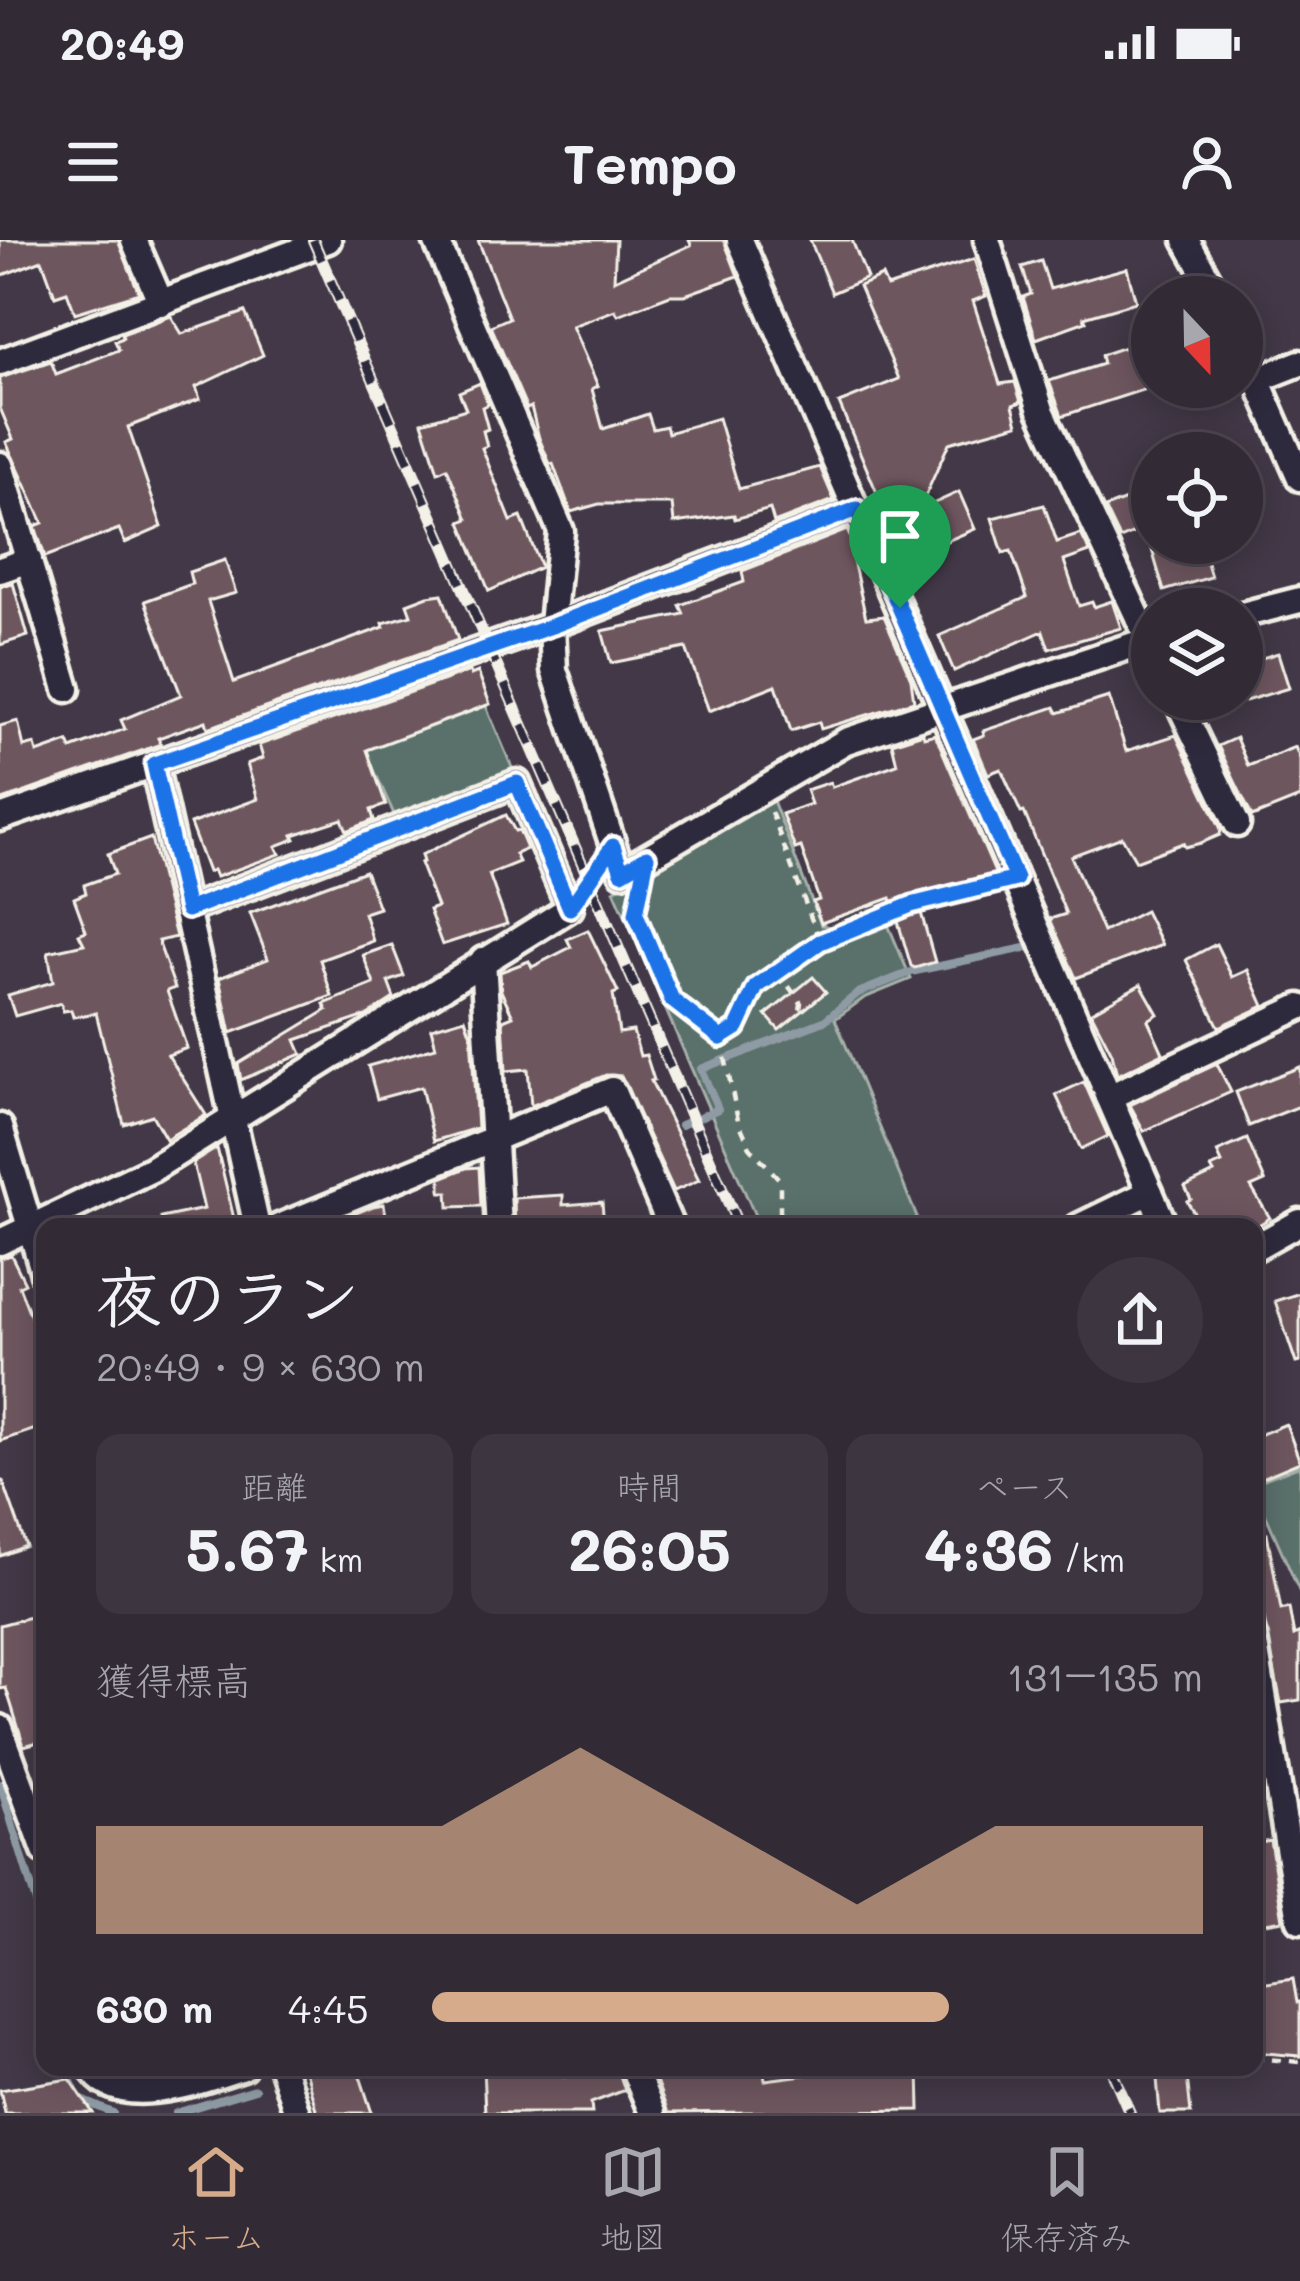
<!DOCTYPE html>
<html lang="ja">
<head>
<meta charset="utf-8">
<style>
  :root { --surface:#322a35; --page:#3d3641; --text:#f1f3f6; --muted:#a8a7ad; --line:#4d4650; --accent:#d6ab8b }
  body { margin:0; font-family:Mali,"Klee One",sans-serif; background:var(--page); color:var(--text); height:100vh; display:flex; flex-direction:column; font-size:45px; white-space:nowrap }
  * { box-sizing:border-box; margin:0 }
  p { font-size:39px; color:var(--muted) }
  .icon { flex:none; width:66px; height:66px; fill:none; stroke:currentColor; stroke-width:2; stroke-linecap:round; stroke-linejoin:round }
  .map { position:relative; flex:1; overflow:hidden }
  .panel { position:absolute; left:36px; top:978px; width:1227px; height:858px; display:flex; flex-direction:column; background:var(--surface); border-radius:24px; box-shadow:0 6px 30px #0003,0 0 0 3px var(--line) }
  .panel>* { flex:none }
  .needle { width:78px; rotate:158deg }
  .tools { position:absolute; left:1131px; top:36px; display:grid; gap:24px }
  .tools a { display:grid; place-items:center; width:132px; height:132px; border-radius:50%; background:var(--surface); box-shadow:0 6px 30px #0003,0 0 0 3px var(--line); font-size:60px }
  .pin { position:absolute; display:grid; place-items:center; width:102px; height:102px; color:#fff; margin:-123px -51px; border-radius:50% 50% 50% 0; rotate:-45deg; box-shadow:0 0 12px #0007 }
  .pin .icon { rotate:45deg }
  .round { display:grid; place-items:center; flex:none; width:126px; height:126px; border-radius:63px; background:var(--page) }
  .headline { display:flex; align-items:center; justify-content:space-between; height:204px; padding:0 60px }
  h1 { font-size:66px; font-weight:700; line-height:90px }
  .metrics { display:grid; grid-template-columns:repeat(3,1fr); gap:18px; height:204px; padding:12px 60px }
  .metrics div { display:grid; align-content:center; border-radius:24px; background:var(--page); text-align:center }
  .metrics b { font-size:60px; font-weight:700 }
  .metrics small { font-size:33px; font-weight:400 }
  .metrics p { font-size:33px }
  .chart { height:336px; padding:24px 60px }
  .chart p { display:flex; justify-content:space-between }
  .chart svg { width:100%; height:216px; margin-top:12px; fill:var(--accent); opacity:.7 }
  ul { padding:0 60px; list-style:none; font-size:39px }
  li { display:grid; grid-template-columns:192px 144px 1fr; align-items:center; height:90px }
  li i { height:30px; border-radius:15px; background:var(--accent) }
  .status { display:flex; justify-content:space-between; align-items:center; height:84px; padding:0 60px; background:var(--surface); direction:ltr }
  .status svg { height:33px; fill:currentColor }
  header { display:flex; justify-content:space-between; align-items:center; height:156px; padding:0 60px; background:var(--surface); font-size:54px; font-weight:700 }
  .tabs { display:flex; justify-content:space-around; align-items:center; height:168px; border-top:3px solid var(--line); background:var(--surface); font-size:33px; color:var(--muted) }
  .tabs a { display:grid; justify-items:center; gap:6px }
  .tabs .selected { color:var(--accent) }
  .map>svg:first-child { display:block }
  .green { fill:#5a706b; stroke:#a7b0aa; stroke-width:3 }
  .lines { fill:none; stroke-linecap:round; stroke-linejoin:round }
  .stream { stroke:#8f9ba4; stroke-width:8 }
  .building { fill:#6e575e; stroke:#f4f1e8; stroke-width:3 }
  .minor-casing { stroke:#f4f1e8; stroke-width:33 }
  .path { stroke:#f4f1e8; stroke-width:4.5; stroke-dasharray:9 9; stroke-linecap:butt }
  .minor { stroke:#2f2a3d; stroke-width:24 }
  .rail-casing { stroke:#f4f1e8; stroke-width:12 }
  .rail { stroke:#2f2a3d; stroke-width:8; stroke-dasharray:22; stroke-linecap:butt }
  .route-casing { stroke:#fff; stroke-width:24 }
  .route { stroke:#1a73e8; stroke-width:15 }
</style>
</head>
<body>
<div class="status"><b>20:49</b><svg viewBox="0 0 49 12"><path d="M0 12V9h3v3zM5 12V6h3v6zM10 12V3h3v9zM15 12V0h3v12zM26 1h20v11H26zM47 4h2v5h-2z"/></svg></div>
<header><svg class="icon" aria-label="menu" viewBox="0 0 24 24"><path d="M4 6h16M4 12h16M4 18h16"/></svg>Tempo<svg class="icon" aria-label="person" viewBox="0 0 24 24"><circle cx="12" cy="8" r="4"/><path d="M4 21q1-7 8-7t8 7"/></svg></header>
<div class="map">
<svg width="1300" height="1873" viewBox="0 0 1300 1873">
  <rect width="100%" height="100%" fill="#423847"/>
  <filter id="ink" filterUnits="userSpaceOnUse"><feTurbulence type="fractalNoise" baseFrequency=".00833" numOctaves="2"/><feDisplacementMap in="SourceGraphic" scale="24" xChannelSelector="R" yChannelSelector="G"/><feConvolveMatrix kernelMatrix="1 2 1 2 8 2 1 2 1" color-interpolation-filters="sRGB"/></filter>
  <g filter="url(#ink)">
    <!-- green -->
    <g class="green">
      <path d="M486,466L516,537L398,583L365,510Z"/>
      <path d="M772,558L821,685L838,689L881,668L911,739L864,758L835,779L921,987H760L614,650Z"/>
      <path d="M1300,1225V1353L1254,1248V1243Z"/>
    </g>
    <g class="lines">
      <!-- stream -->
      <g class="stream">
        <path d="M681,885L718,869L701,829L824,781L858,753L911,732L1030,707"/>
        <path d="M0,1544L38,1669L45,1712"/>
        <path d="M64,1827L74,1848"/>
        <path d="M82,1860L113,1873"/>
        <path d="M176,1873L255,1849"/>
      </g>
    </g>
    <!-- building -->
    <g class="building">
      <path d="M0,0H118L139,53L75,73L67,52L55,56L42,20L0,36Z"/>
      <path d="M478,0H616L614,40L691,5L689,0H724L738,36L685,55H670L618,75L615,70L572,86L598,146L592,149L603,189L648,174L653,189L666,186L668,193L718,178L739,249L820,227L834,260L774,283L770,269L735,279L734,275L674,283L672,264H599L571,272L553,224H550L539,198L531,167L527,169L491,86L509,78Z"/>
      <path d="M810,0H852L867,38L832,53Z"/>
      <path d="M974,19L986,56L973,61L1000,144L1015,142L1021,162L1013,165L1018,184L949,203L919,270L959,252L975,289L905,319L839,163L899,139L859,46L882,36L887,47Z"/>
      <path d="M1041,21L1050,49L1127,28L1136,62L1084,77L1086,81L1036,99L1023,57L1031,54L1022,27Z"/>
      <path d="M245,72L263,115L196,147L200,159L128,187L162,287L125,303L119,289L45,317L35,286L43,283L6,202L13,199L0,168V138L51,121L56,134L119,110L115,101L123,98L122,94L171,76L182,94Z"/>
      <path d="M1152,98V147L1062,176L1049,141L1103,124L1101,115Z"/>
      <path d="M480,143L488,164L482,167L488,189L483,191L487,206L482,208L511,281L521,277L541,327L489,351L461,282L468,279L447,228L438,232L422,182L466,169L459,152Z"/>
      <path d="M1152,250V285L1120,299L1105,268Z"/>
      <path d="M1044,265L1057,302L1081,294L1090,312L1064,321L1079,366L1092,362L1094,367L1112,361L1121,388L1049,409L1043,391L954,431L939,396L1027,357L1011,311L1003,313L992,278Z"/>
      <path d="M847,290L854,306L850,307L866,378L884,376L911,439L914,461L821,489L819,482L791,491L776,445L709,471L686,408L611,423L602,391L684,374L680,365L744,342L742,331Z"/>
      <path d="M1150,303H1201L1211,337L1164,351Z"/>
      <path d="M225,320L236,353L208,361L234,442L384,387L383,383L411,375L407,364L428,356L442,354L458,400L208,488L206,481L158,498L161,504L0,561V486L18,481L24,507L35,504L37,513L68,502L71,509L125,489L121,480L181,455L145,361L192,344L189,332Z"/>
      <path d="M13,343L28,396L0,405V346Z"/>
      <path d="M1278,413L1289,448L1242,462V424Z"/>
      <path d="M470,431L471,435L478,432L490,464L367,510L386,565L371,570L374,580L347,591L342,579L293,595L295,599L276,606L280,614L216,637L213,630L208,632L190,584L258,559L247,524L263,518L259,505Z"/>
      <path d="M1109,457L1126,511L1176,495L1221,589L1220,595L1201,603L1185,607L1183,603L1136,621L1122,597L1071,616L1103,692L1145,671L1162,705L1076,738L1050,679L1066,674L1024,572L1021,573L1001,529L988,534L973,499L984,495L983,491L1055,467L1058,473Z"/>
      <path d="M923,493L924,497L935,494L996,635L916,655L935,722L915,728L911,726L891,658L821,683L813,662L819,660L801,607L795,609L782,574L811,564L806,550L830,542L832,547L897,524L892,503Z"/>
      <path d="M1236,498L1248,526L1295,507L1300,519V558L1252,577L1218,506Z"/>
      <path d="M506,575L515,591L519,590L527,609L515,614L519,622L489,634L507,684L442,705L429,670L437,667L420,623L423,622L421,615Z"/>
      <path d="M151,598L176,697L158,701L175,748L167,751L187,808L168,815L206,875L166,899L152,875L124,884L96,773L73,777L71,770L63,771L61,763L15,776L8,755L53,742L48,712L84,704L79,694L86,691L74,658L86,653L84,645L115,634L108,614Z"/>
      <path d="M365,631L379,668L364,673L373,701L320,720L332,756L231,793L219,738L268,719L250,673Z"/>
      <path d="M588,690L618,752L613,754L619,793L633,791L640,816L646,815L654,840L651,841L699,940L674,951L621,836L606,835L531,866L528,829L506,831L503,780L513,776L501,751L500,732L529,721L532,727L571,707L567,699Z"/>
      <path d="M1216,704L1232,737L1248,730L1264,766L1219,787L1186,720Z"/>
      <path d="M392,705L404,736L388,742L394,758L366,776L296,800L302,814L241,840L238,824L327,770L324,764L374,744L363,715Z"/>
      <path d="M813,737L826,752L779,790L766,775Z"/>
      <path d="M1141,744L1158,774L1148,780L1163,813L1117,835L1112,813L1091,772Z"/>
      <path d="M465,778L471,795L477,888L434,901L421,847L377,859L368,826L436,807L431,788Z"/>
      <path d="M1217,824L1231,852L1144,891L1130,865Z"/>
      <path d="M1300,827V866L1249,886L1236,852Z"/>
      <path d="M1084,842L1108,896L1081,909L1056,855Z"/>
      <path d="M1247,899L1265,941L1251,947L1270,978L1255,987H1203L1187,961L1191,959L1185,947L1214,933L1211,928L1222,923L1217,912Z"/>
      <path d="M217,908L236,987H162L161,978L204,969L193,923Z"/>
      <path d="M479,927L481,966L449,967L448,952H441V938L466,928Z"/>
      <path d="M563,955V965L602,962L604,987H515L514,958Z"/>
      <path d="M384,964L388,987H322L373,966Z"/>
      <path d="M11,1015L25,1043L19,1046L45,1113V1186L0,1201V1018Z"/>
      <path d="M1300,1053V1122L1296,1123L1275,1061Z"/>
      <path d="M1286,1184L1300,1222L1254,1241V1197Z"/>
      <path d="M0,1241H3L26,1306L0,1316Z"/>
      <path d="M1267,1293L1281,1370L1289,1368L1294,1396L1300,1393V1460L1281,1463L1254,1329V1295Z"/>
      <path d="M45,1373V1500L24,1506L6,1448L0,1449V1385Z"/>
      <path d="M1270,1600L1283,1680L1254,1685V1603Z"/>
      <path d="M1293,1739L1297,1762H1300V1816L1254,1812V1745Z"/>
      <path d="M304,1827H357L372,1873H317Z"/>
      <path d="M483,1827H563V1837L595,1835L617,1827L625,1850L591,1863L592,1873H485Z"/>
      <path d="M651,1827H740L741,1836L764,1833L765,1840L842,1830V1827H919L920,1870L668,1873Z"/>
      <path d="M1156,1827H1186L1191,1873H1160Z"/>
      <path d="M70,1839L93,1873H5L0,1850Z"/>
    </g>
    <g class="lines">
      <!-- minor casing -->
      <g class="minor-casing">
        <g id="minor">
          <path d="M134,0L161,63"/>
          <path d="M436,0L561,291L552,385L554,430L622,632L846,501L1152,399"/>
          <path d="M740,0L1165,987"/>
          <path d="M987,0L1041,170L1152,407"/>
          <path d="M1186,0L1218,57"/>
          <path d="M1242,105L1300,238"/>
          <path d="M0,122L328,0"/>
          <path d="M1259,139L1300,123"/>
          <path d="M0,225L67,449"/>
          <path d="M0,330L29,320"/>
          <path d="M1242,375L1300,360"/>
          <path d="M1177,459L1237,584"/>
          <path d="M154,524L257,987"/>
          <path d="M0,578L552,385L857,269"/>
          <path d="M483,720L499,987"/>
          <path d="M1109,857L1300,767"/>
          <path d="M0,887L45,1037"/>
          <path d="M279,987L612,850L671,987"/>
          <path d="M1078,987L1150,952"/>
          <path d="M0,1002L152,929L570,668L517,543L187,670"/>
          <path d="M1254,1008L1300,982"/>
          <path d="M1254,1399L1300,1680"/>
          <path d="M0,1488L45,1611"/>
          <path d="M91,1827C115,1873 204,1840 243,1827"/>
          <path d="M282,1827L297,1873"/>
          <path d="M633,1827L652,1873"/>
        </g>
      </g>
      <!-- path -->
      <g class="path">
        <path d="M771,572L820,702"/>
        <path d="M640,652L636,674L672,760L697,783L721,798L738,880L750,907L780,940V975L784,987"/>
        <path d="M778,732L801,763L799,778"/>
        <path d="M722,798L737,788L756,747L820,702L911,665L993,645"/>
        <path d="M1254,1818L1300,1822"/>
      </g>
      <!-- minor -->
      <use href="#minor" class="minor"/>
      <!-- rail casing -->
      <g class="rail-casing">
        <g id="rail">
          <path d="M313,0L739,987"/>
          <path d="M1110,1827L1130,1873"/>
        </g>
      </g>
      <!-- rail -->
      <use href="#rail" class="rail"/>
    </g>
  </g>
  <g class="lines" filter="url(#ink)">
    <!-- route casing -->
    <g class="route-casing">
      <path id="route" d="M857,269L1016,639L911,665L820,702L756,747L737,788L721,798L672,760L636,674L647,617L622,632L613,606L570,668L517,543L187,670L154,524L552,386Z"/>
    </g>
    <!-- route -->
    <use href="#route" class="route"/>
  </g>
</svg>
<div class="tools">
<a><svg class="needle" viewBox="-14 -14 28 28"><path d="M0-13l5 13h-10z" fill="#e53935"/><path d="M0 13l5-13h-10z" fill="#a8a7ad"/></svg></a>
<a><svg class="icon" aria-label="locate" viewBox="0 0 24 24"><circle cx="12" cy="12" r="6"/><path d="M12 2v4M12 18v4M2 12h4M18 12h4"/></svg></a>
<a><svg class="icon" aria-label="layers" viewBox="0 0 24 24"><path d="M12 4l9 5-9 5-9-5zM3 14l9 5 9-5"/></svg></a>
</div>
<div class="pin" style="left:900px;top:368px;background:#1e9e55"><svg class="icon" aria-label="arrive" viewBox="0 0 24 24"><path d="M6 21V4h12l-3 4 3 4H6"/></svg></div>
<section class="panel">
<div class="headline"><div><h1>夜のラン</h1><p>20:49 · 9 × 630 m</p></div><a class="round"><svg class="icon" aria-label="share" viewBox="0 0 24 24"><path d="M12 15V3M7 8l5-5 5 5M5 13v7h14v-7"/></svg></a></div>
<div class="metrics">
<div><p>距離</p><b>5.67<small> km</small></b></div>
<div><p>時間</p><b>26:05</b></div>
<div><p>ペース</p><b>4:36<small> /km</small></b></div>
</div>
<div class="chart"><p><span>獲得標高</span>131–135 m</p>
<svg viewBox="0 0 160 44" preserveAspectRatio="none"><path d="M0 44V22L10 22L20 22L30 22L40 22L50 22L60 14L70 6L80 14L90 22L100 30L110 38L120 30L130 22L140 22L150 22L160 22V44z"/></svg>
</div>
<ul>
<li><b>630 m</b>4:45<i style="width:67%"></i></li>
</ul>
</section>
</div>
<nav class="tabs">
<a class="selected"><svg class="icon" aria-label="home" viewBox="0 0 24 24"><path d="M3 11l9-7 9 7M6 9v11h12V9"/></svg>ホーム</a>
<a><svg class="icon" aria-label="map" viewBox="0 0 24 24"><path d="M3 6l6-2 6 2 6-2v14l-6 2-6-2-6 2zM9 4v14M15 6v14"/></svg>地図</a>
<a><svg class="icon" aria-label="saved" viewBox="0 0 24 24"><path d="M7 4h10v16l-5-4-5 4z"/></svg>保存済み</a>
</nav>
</body>
</html>
